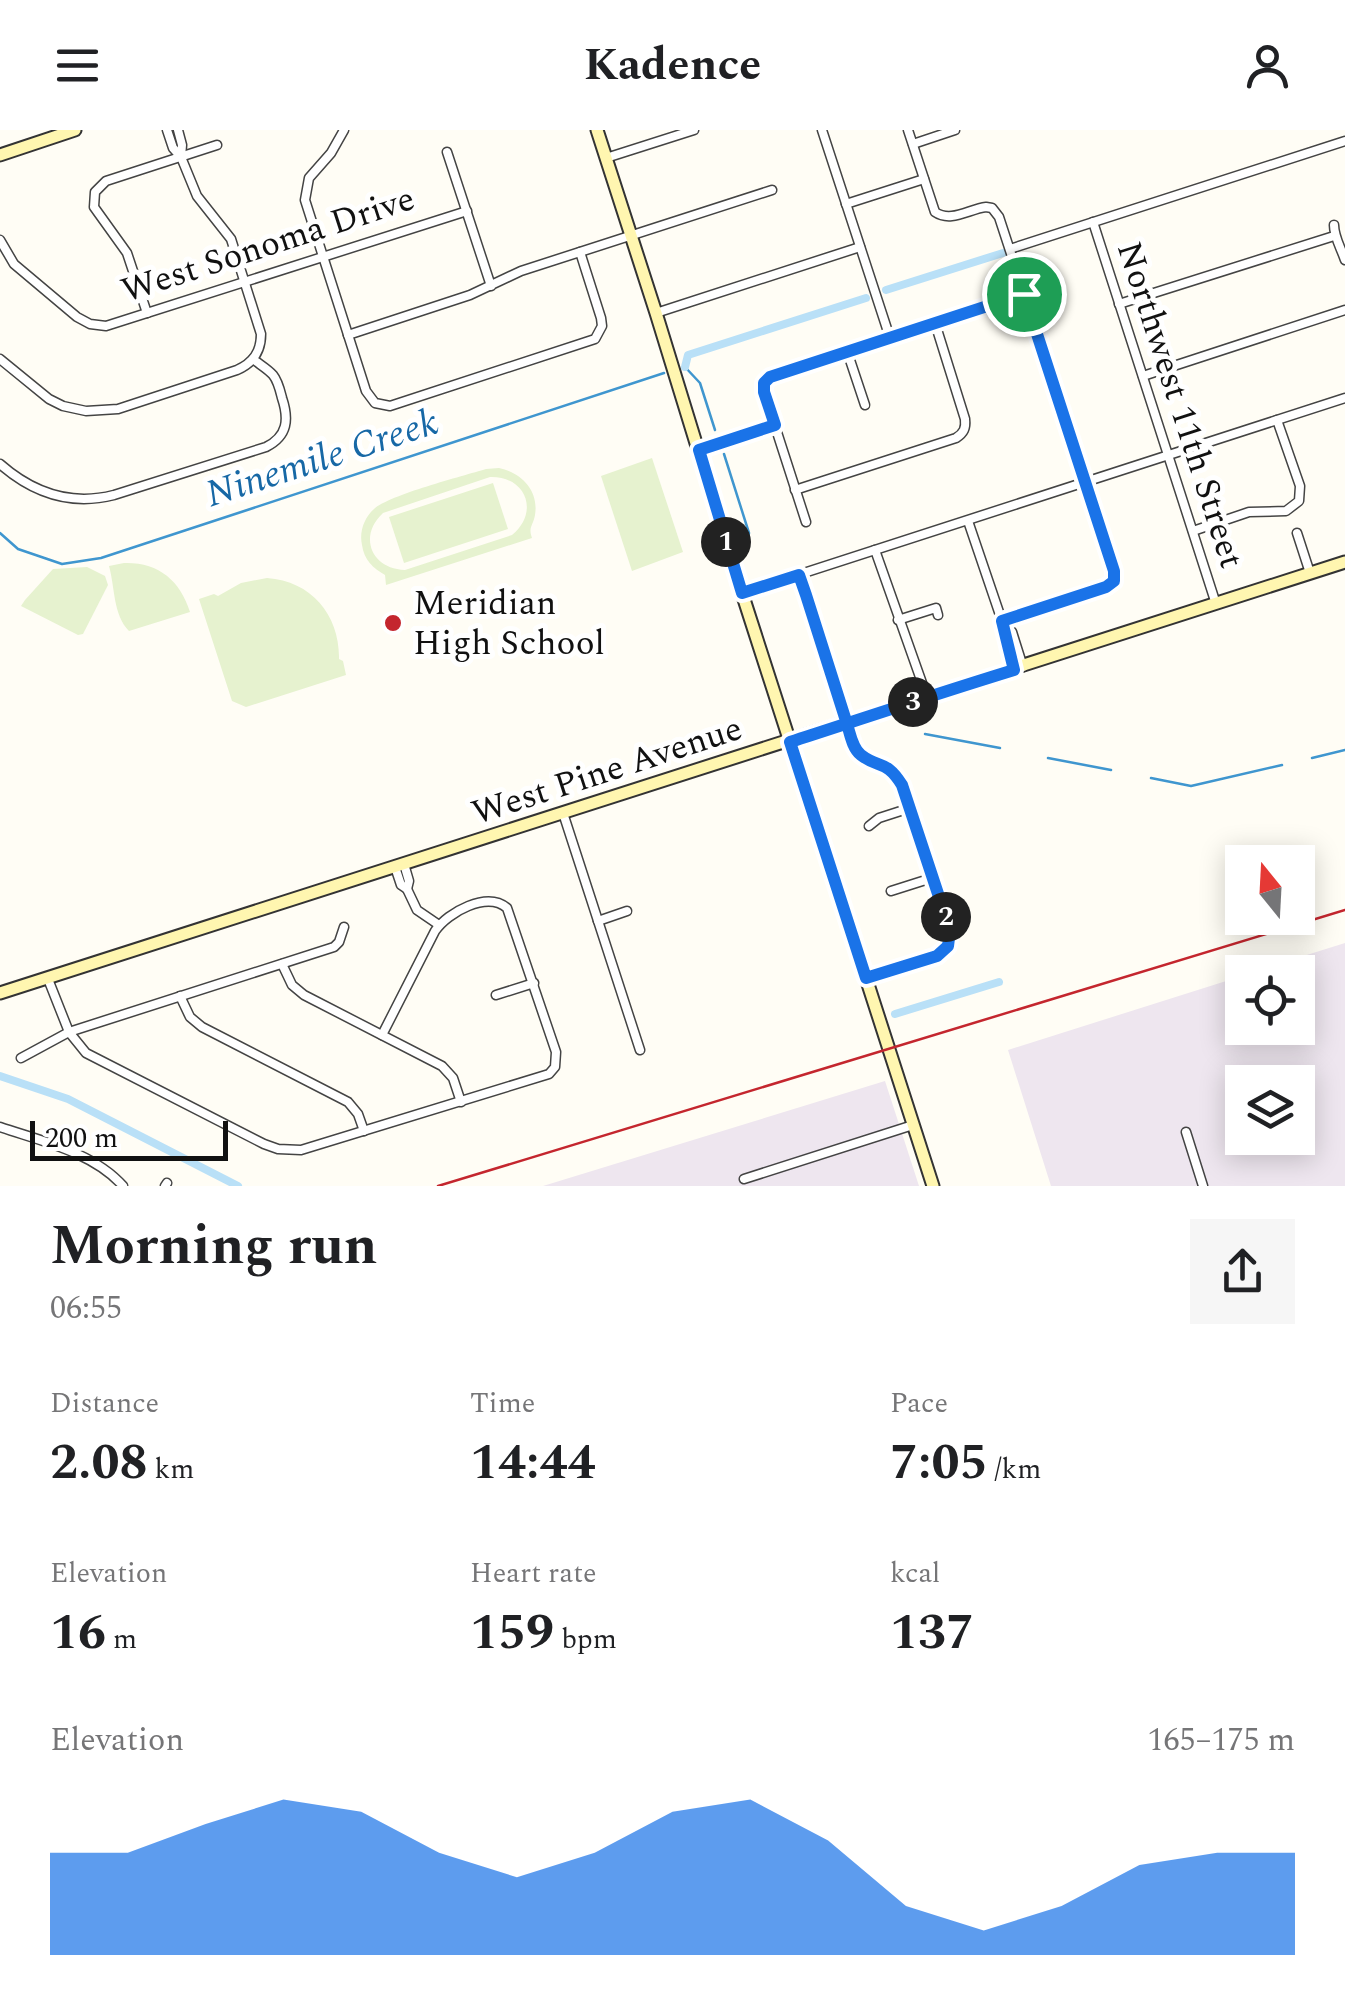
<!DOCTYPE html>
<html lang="en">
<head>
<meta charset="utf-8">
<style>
  :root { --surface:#fff; --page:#f6f6f6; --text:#202124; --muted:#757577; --accent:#1a73e8 }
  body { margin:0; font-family:Spectral,serif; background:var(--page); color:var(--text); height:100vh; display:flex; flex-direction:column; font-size:38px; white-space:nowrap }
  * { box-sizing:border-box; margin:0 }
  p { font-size:32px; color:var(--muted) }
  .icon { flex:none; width:55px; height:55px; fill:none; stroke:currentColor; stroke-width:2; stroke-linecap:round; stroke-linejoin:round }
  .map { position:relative; height:1056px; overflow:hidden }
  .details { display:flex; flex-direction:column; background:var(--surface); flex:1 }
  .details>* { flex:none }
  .needle { width:65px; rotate:342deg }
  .fabs { position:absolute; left:1225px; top:715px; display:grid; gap:20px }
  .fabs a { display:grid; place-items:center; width:90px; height:90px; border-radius:0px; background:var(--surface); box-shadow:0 5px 25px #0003; font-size:50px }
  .scale { position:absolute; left:30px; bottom:25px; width:198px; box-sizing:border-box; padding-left:10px; border:5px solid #111; border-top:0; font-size:28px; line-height:35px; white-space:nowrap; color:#111; -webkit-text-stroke:8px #fff; paint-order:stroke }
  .pin { position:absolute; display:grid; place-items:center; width:85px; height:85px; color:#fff; margin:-42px; border:5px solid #fff; border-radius:50%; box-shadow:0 2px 10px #0007 }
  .km { position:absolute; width:50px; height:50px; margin:-25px; border-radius:50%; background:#222; color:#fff; font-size:28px; line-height:50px; text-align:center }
  .round { display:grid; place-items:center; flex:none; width:105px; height:105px; border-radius:0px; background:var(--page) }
  .summary { display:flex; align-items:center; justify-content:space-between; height:170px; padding:0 50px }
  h1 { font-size:55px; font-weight:700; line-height:75px }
  .metrics { display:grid; grid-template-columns:repeat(3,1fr); gap:15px; height:170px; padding:10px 50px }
  .metrics div { display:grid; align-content:center }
  .metrics b { font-size:50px; font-weight:700 }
  .metrics small { font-size:28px; font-weight:400 }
  .metrics p { font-size:28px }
  .chart { height:280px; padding:20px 50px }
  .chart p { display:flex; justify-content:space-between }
  .chart svg { width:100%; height:180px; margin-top:10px; fill:var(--accent); opacity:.7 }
  header { display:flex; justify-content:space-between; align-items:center; height:130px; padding:0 50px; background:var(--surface); font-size:45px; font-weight:700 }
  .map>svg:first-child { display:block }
  .industrial { fill:#eee6ef; fill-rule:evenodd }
  .pitch { fill:#e6f2cf; fill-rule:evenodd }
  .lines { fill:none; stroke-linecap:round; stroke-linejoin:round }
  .stream { stroke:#3f96cf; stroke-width:2.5 }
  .canal { stroke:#b9e0f7; stroke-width:8 }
  .street-casing { stroke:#444; stroke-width:11 }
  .secondary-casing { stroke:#333; stroke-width:15 }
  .street { stroke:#fff; stroke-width:8 }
  .secondary { stroke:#fff6b0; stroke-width:11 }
  .rail { stroke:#c4262e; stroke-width:2.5 }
  .route-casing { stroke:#fff; stroke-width:20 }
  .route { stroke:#1a73e8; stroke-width:12 }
  .poi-dot { fill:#c4262e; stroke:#fff; stroke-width:4 }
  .labels { text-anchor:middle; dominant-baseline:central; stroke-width:10; stroke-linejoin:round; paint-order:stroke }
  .street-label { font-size:35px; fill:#111; stroke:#fff }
  .poi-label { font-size:35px; fill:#111; stroke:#fff; text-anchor:start }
  .water-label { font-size:38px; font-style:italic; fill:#1768a6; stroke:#fff }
</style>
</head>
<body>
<header><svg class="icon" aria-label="menu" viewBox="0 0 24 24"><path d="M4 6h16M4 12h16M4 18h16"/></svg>Kadence<svg class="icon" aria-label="person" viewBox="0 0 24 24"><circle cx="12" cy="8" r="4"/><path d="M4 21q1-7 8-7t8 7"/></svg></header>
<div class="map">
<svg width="1345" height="1056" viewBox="0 0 1345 1056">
  <rect width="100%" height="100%" fill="#fffdf5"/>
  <!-- industrial -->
  <g class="industrial">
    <path d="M1345,813V1056H1051L1008,920L1242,846V898H1298V842H1252ZM1242,952H1298V1008H1242Z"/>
    <path d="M885,951L919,1056H543Z"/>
  </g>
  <!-- pitch -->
  <g class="pitch">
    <path d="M652,328L683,422L632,441L601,346Z"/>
    <path d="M499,338C522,343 539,361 535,385C533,396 528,397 532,408L386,455L385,445C373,438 364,430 362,415C359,402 364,388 374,379C389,365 463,346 486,339ZM490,347C526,346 540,382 512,405L405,440C371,439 358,406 383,383Z"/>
    <path d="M493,353L508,399L404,433L389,387Z"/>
    <path d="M124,433C158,432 180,450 190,482L129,501C113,485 115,457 109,436Z"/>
    <path d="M87,437L105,446L108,455L83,504L78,505L21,476L25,470L53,439Z"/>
    <path d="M267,448C312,451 340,486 339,529L343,531L346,545L246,577L232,571L199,469L214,464L218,466L241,453Z"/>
  </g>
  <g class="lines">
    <!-- stream -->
    <g class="stream">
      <path d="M685,237L700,253L715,300"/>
      <path d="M724,324L749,403L747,413"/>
      <path d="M0,403L18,419L62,434L101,428L664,243"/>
      <path d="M925,604L1000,618"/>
      <path d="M1048,628L1111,640"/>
      <path d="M1312,628L1345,620"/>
      <path d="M1151,648L1191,656L1282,635"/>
    </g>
    <!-- canal -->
    <g class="canal">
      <path d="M886,160L1003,123"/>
      <path d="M685,237L688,225L866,168"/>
      <path d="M895,884L999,852"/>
      <path d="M0,946L68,969L238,1056"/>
    </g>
    <!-- street casing -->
    <g class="street-casing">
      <g id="street">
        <path d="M178,0L182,15L181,27"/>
        <path d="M344,0L331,23L309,48L305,70L366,261L375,273L390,276L595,209L602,196L601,188L580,122"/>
        <path d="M822,0L890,208"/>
        <path d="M908,0L935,82C951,93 969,79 986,77L992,78L999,87L1115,441L1114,451L1106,457L1002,491L968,391"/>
        <path d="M913,14L955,0"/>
        <path d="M447,22L491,156"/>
        <path d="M606,28L694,0"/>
        <path d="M846,74L924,49"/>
        <path d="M1093,92L1216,474"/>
        <path d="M1334,95C1334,107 1341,118 1345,130"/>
        <path d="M0,110L14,134L77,187L90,194L106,196L467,81"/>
        <path d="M1010,119L1345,11"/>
        <path d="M1119,174L1334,106"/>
        <path d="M147,183L127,123L94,77L95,62L106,51L217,15"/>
        <path d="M656,183L860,117"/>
        <path d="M348,205L470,165L521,141L772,60"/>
        <path d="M847,221L865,275"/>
        <path d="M0,229L49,269L63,276L86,281L118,279L237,240C253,233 261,222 261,204L231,109L197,66L181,27L173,18L167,0"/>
        <path d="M1143,246L1345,180"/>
        <path d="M699,320L775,295"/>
        <path d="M0,334C33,363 71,376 114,365L266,317C288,306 289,289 282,268C280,260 278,251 273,245C268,239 259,234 253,229"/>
        <path d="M795,360L956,308C964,303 966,298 965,289L935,193"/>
        <path d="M806,392L764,262V253L770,247L1024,164"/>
        <path d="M1193,401L1249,382L1286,381L1299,371L1300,356L1277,290"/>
        <path d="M1297,403L1310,443"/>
        <path d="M875,420L927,567"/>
        <path d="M799,445L854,617C867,636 886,629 902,655L950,801L948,815L937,825L865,847"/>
        <path d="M742,463L1345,268"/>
        <path d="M898,490L936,478L938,485"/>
        <path d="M1013,539L1002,491L1012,502L1023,537"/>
        <path d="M563,683L640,920"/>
        <path d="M869,696L879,688L910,678"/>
        <path d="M395,737L401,755L407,759L409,751L404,734"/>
        <path d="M407,759L417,780L439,795"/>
        <path d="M891,761L932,748"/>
        <path d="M598,791L627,781"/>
        <path d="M282,834L292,855L304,865L442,936L453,948L461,972"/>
        <path d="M48,849L69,902L86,923L264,1014L278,1019L301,1020L549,944L555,937L556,922L507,778C487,761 448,782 435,801L382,905"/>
        <path d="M496,865L534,853"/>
        <path d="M180,866L190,887L202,897L348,972L358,984L364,1001"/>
        <path d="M21,928L69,902L334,817L339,812L344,797"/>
        <path d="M0,997C41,1011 93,1022 123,1056"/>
        <path d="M1186,1002L1203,1056"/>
        <path d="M744,1049L913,995"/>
        <path d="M165,1056L167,1053"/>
      </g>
    </g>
    <!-- secondary casing -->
    <g class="secondary-casing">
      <g id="secondary">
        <path d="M597,0L656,183L742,463L933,1056"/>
        <path d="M0,25L75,0"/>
        <path d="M0,863L1345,432"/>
      </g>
    </g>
    <!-- street -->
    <use href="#street" class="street"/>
    <!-- secondary -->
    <use href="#secondary" class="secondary"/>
    <!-- rail -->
    <path class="rail" d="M438,1056L1345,780"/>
  </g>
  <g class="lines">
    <!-- route casing -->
    <g class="route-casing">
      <path id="route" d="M1024,164L770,247L764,253V262L775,295L699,320L742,463L799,445L806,465L847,594C850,603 852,618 861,625C879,639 886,629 902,655L950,800L948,816L937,826L866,848L790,612C864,588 939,563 1014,540L1002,491L1106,457L1114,451V441L1024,164"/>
    </g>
    <!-- route -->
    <use href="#route" class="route"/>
  </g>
  <!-- markers -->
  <circle class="poi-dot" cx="393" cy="493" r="10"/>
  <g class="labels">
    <!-- street labels -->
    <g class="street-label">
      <text transform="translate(268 115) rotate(-18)">West Sonoma Drive</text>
      <text transform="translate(1180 275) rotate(72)">Northwest 11th Street</text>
      <text transform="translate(607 641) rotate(-18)">West Pine Avenue</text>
    </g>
    <!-- poi labels -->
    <g class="poi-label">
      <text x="413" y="473">Meridian<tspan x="413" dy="40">High School</tspan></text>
    </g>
    <!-- water labels -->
    <g class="water-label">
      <text transform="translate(322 329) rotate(-18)">Ninemile Creek</text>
    </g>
  </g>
</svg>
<div class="fabs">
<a><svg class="needle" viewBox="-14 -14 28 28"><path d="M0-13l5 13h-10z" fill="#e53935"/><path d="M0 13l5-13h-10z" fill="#757577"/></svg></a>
<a><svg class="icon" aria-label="locate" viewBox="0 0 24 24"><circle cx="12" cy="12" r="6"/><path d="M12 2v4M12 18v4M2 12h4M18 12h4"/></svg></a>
<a><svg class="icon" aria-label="layers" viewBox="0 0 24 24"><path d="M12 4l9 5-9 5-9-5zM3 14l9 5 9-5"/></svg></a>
</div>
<div class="scale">200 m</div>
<div class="pin" style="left:1024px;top:164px;background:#1e9e55"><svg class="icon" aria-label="arrive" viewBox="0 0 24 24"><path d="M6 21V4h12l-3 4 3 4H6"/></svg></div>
<b class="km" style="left:726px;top:412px">1</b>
<b class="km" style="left:946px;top:787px">2</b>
<b class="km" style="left:913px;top:572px">3</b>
</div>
<section class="details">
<div class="summary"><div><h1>Morning run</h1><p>06:55</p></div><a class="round"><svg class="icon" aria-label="share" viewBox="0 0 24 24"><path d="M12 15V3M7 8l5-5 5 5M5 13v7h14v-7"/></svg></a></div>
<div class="metrics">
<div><p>Distance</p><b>2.08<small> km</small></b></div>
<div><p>Time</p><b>14:44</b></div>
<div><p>Pace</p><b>7:05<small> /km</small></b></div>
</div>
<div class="metrics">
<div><p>Elevation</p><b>16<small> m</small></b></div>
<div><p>Heart rate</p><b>159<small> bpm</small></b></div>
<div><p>kcal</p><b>137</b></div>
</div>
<div class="chart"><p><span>Elevation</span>165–175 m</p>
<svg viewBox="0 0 160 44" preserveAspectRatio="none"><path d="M0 44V19L10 19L20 12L30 6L40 9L50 19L60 25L70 19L80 9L90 6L100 16L110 32L120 38L130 32L140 22L150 19L160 19V44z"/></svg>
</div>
</section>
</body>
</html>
